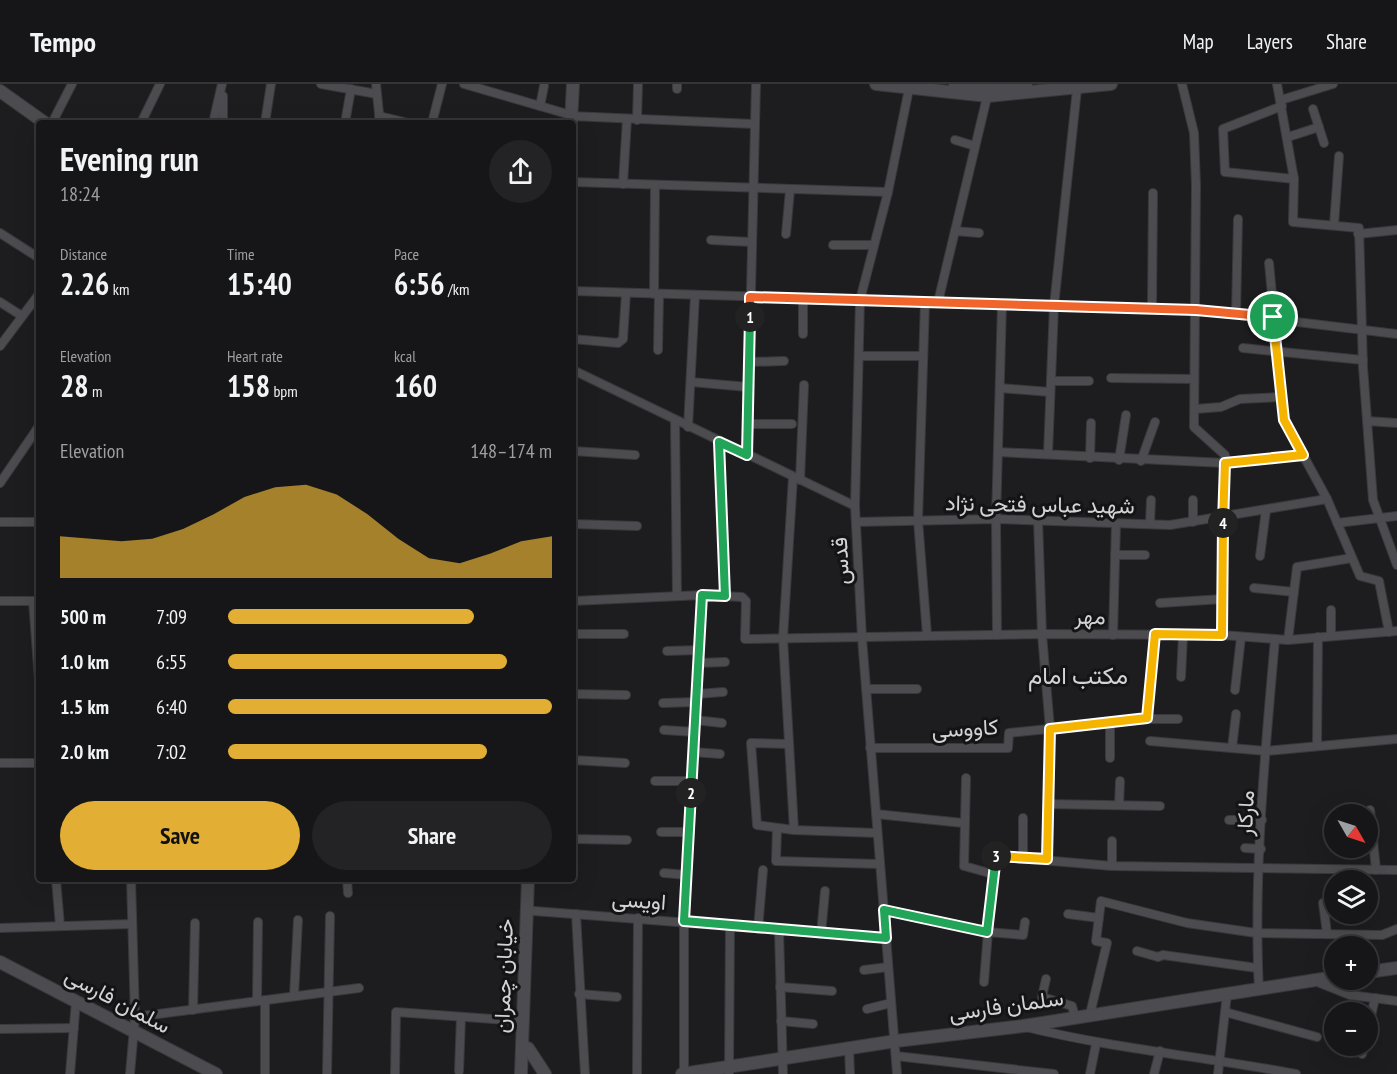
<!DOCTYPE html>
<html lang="en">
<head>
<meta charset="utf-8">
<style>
  :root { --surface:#161618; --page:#232325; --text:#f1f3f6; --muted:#9e9fa2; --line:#353537; --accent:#e2af34 }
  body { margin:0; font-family:"PT Sans Narrow",Vazirmatn,sans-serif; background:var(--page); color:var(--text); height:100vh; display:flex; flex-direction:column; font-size:22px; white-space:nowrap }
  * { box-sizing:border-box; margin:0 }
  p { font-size:20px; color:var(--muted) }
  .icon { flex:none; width:33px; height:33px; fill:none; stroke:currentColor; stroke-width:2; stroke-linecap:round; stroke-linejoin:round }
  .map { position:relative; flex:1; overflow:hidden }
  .details { position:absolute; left:36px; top:36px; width:540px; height:762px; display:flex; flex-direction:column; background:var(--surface); border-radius:6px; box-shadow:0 6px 24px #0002,0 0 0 2px var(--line) }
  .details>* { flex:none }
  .needle { width:39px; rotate:129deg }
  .tools { position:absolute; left:1324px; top:720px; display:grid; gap:12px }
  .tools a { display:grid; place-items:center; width:54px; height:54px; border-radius:50%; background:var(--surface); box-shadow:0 6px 24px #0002,0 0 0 2px var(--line); font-size:30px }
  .pin { position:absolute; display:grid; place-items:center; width:51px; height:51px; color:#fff; margin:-26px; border:3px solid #fff; border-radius:50%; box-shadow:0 2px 6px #0007 }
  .km { position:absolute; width:30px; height:30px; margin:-15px; border-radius:50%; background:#222; color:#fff; font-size:16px; line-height:30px; text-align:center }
  .round { display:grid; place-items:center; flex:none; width:63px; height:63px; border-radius:32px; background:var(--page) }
  .summary { display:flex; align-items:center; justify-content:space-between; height:102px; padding:0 24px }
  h1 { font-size:33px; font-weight:700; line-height:45px }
  .stats { display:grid; grid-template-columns:repeat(3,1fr); gap:9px; height:102px; padding:6px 24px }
  .stats div { display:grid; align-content:center }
  .stats b { font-size:30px; font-weight:700 }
  .stats small { font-size:16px; font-weight:400 }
  .stats p { font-size:16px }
  .chart { height:168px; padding:12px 24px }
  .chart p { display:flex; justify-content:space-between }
  .chart svg { width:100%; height:108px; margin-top:6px; fill:var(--accent); opacity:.7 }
  .button { display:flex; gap:12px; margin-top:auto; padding:12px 24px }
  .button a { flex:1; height:69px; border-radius:36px; background:var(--accent); color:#111; font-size:24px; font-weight:700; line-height:69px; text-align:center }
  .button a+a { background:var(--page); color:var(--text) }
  ul { padding:0 24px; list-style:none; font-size:20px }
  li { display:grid; grid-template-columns:96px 72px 1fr; align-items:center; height:45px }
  li i { height:15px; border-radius:8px; background:var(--accent) }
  header { display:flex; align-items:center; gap:36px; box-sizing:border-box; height:84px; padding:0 30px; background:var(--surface); border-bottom:2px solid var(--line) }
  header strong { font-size:28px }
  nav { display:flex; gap:33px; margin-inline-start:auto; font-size:21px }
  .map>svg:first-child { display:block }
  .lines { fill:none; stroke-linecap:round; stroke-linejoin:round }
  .street-casing { stroke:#39383b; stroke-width:10 }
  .secondary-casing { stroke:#39383b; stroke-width:14 }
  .street { stroke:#4c4b4f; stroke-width:8 }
  .secondary { stroke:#4c4b4f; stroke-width:12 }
  .split-1-casing { stroke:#fff; stroke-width:12 }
  .split-2-casing { stroke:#fff; stroke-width:12 }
  .split-3-casing { stroke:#fff; stroke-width:12 }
  .split-4-casing { stroke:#fff; stroke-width:12 }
  .split-5-casing { stroke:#fff; stroke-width:12 }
  .split-1 { stroke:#f0652b; stroke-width:8 }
  .split-2 { stroke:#22a559; stroke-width:8 }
  .split-3 { stroke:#22a559; stroke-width:8 }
  .split-4 { stroke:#f5b400; stroke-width:8 }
  .split-5 { stroke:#f5b400; stroke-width:8 }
  .labels { text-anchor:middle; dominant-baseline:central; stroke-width:6; stroke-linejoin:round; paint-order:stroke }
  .street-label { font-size:22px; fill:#d3d2d5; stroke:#141417 }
  .neighbourhood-label { font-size:24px; fill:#d3d2d5; stroke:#141417 }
</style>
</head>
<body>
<header>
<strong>Tempo</strong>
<nav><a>Map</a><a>Layers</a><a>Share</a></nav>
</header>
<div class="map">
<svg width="1397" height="990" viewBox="0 0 1397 990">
  <rect width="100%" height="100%" fill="#1d1d20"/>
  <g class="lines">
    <!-- street casing -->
    <g class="street-casing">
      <g id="street">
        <path d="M321,0L377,10"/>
        <path d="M376,0L380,39"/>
        <path d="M464,0L564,29"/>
        <path d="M1182,0L1194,49L1196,101L1194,343L1225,371L1222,551"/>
        <path d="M1277,0L1294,95L1293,138L1359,144L1363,283L1373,416L1397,481"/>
        <path d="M677,5V0"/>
        <path d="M1281,16L1333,0"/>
        <path d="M540,22L544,2"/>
        <path d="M1282,22L1223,45L1225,88L1294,95"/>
        <path d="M1313,25L1324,59"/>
        <path d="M379,32L408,39"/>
        <path d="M571,32L754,40"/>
        <path d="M637,36L638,0"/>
        <path d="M52,39L72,0"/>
        <path d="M141,39L160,0"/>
        <path d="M213,39L222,0"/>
        <path d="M223,39V12"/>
        <path d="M265,39L271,0"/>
        <path d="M345,39L351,5"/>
        <path d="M432,39L442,0"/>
        <path d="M1288,53L1319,43"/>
        <path d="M955,56L975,62"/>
        <path d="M573,98L888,108"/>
        <path d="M623,100L627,35"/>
        <path d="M1334,141L1339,72"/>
        <path d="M955,147L979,149"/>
        <path d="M0,149L39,174"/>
        <path d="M786,150L790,106"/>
        <path d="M1358,150L1397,146"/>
        <path d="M711,156L751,158"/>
        <path d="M833,161H874"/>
        <path d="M1269,179L1284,336L1327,415L1360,492L1379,497L1389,548"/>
        <path d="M573,207L1196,226L1397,250"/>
        <path d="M654,210L655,102"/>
        <path d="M0,218L22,232"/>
        <path d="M925,218L918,436L927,551"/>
        <path d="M938,218L988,9"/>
        <path d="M1152,225L1153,109"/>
        <path d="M1236,230L1238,135"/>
        <path d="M803,250V214"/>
        <path d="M573,255L618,259L623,255L626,209"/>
        <path d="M0,262L39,210"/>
        <path d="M1243,264L1363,276"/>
        <path d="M658,266L659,210"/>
        <path d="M859,272H923"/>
        <path d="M749,278L784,277"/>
        <path d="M573,286L855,422"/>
        <path d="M1111,294L1194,295"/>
        <path d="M1051,297H1089"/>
        <path d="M691,298L748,303"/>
        <path d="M1000,304L1050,308"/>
        <path d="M1195,325L1221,323L1240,315L1281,313"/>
        <path d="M675,336L677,512"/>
        <path d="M1367,337L1397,339"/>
        <path d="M747,340H792"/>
        <path d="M688,343L695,211"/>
        <path d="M719,358L725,512"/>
        <path d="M573,367L635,371"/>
        <path d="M998,368L1225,379L1303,371"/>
        <path d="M1048,369L1054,222L1077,5"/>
        <path d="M747,371L756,0"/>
        <path d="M1090,374L1091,339"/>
        <path d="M1119,376L1126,331"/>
        <path d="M1141,377L1155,338"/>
        <path d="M793,393L783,554L794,746"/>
        <path d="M800,396L804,301"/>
        <path d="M0,399L39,342"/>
        <path d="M1193,416V438"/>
        <path d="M1038,436L1042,550L1050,645L1047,775"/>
        <path d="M0,438H39"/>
        <path d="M856,438L996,435L1170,441L1327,415"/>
        <path d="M1337,439L1397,432"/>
        <path d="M573,440L637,442"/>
        <path d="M1150,440L1151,416"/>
        <path d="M1115,471H1145"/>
        <path d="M1260,472L1266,426"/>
        <path d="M1254,504L1294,508"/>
        <path d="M0,517H39"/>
        <path d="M33,517L39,595"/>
        <path d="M573,517L702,511L742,513L746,517L745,555L1042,550L1222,551L1288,556L1397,547"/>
        <path d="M1160,519L1223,515"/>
        <path d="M1331,526V552"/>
        <path d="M573,550H624"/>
        <path d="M997,551L996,435L1002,220"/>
        <path d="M1113,551L1116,440"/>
        <path d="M1288,556L1297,483L1352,474"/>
        <path d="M667,567L699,566"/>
        <path d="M698,579L725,578"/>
        <path d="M1181,593L1183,551"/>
        <path d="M866,605H917"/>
        <path d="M1235,606L1241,553"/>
        <path d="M573,610L626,611"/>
        <path d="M697,610L723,608"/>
        <path d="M663,619L696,618"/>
        <path d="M1147,635L1155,550"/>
        <path d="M695,636L722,639"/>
        <path d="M664,646L695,648"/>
        <path d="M1150,657L1266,667L1397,655"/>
        <path d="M788,660L751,659L757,741L794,746L877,749"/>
        <path d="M1317,662L1318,553"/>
        <path d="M870,664H1008L1009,649L1147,635H1178"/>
        <path d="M1232,664L1236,630"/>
        <path d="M693,668L720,670"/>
        <path d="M1110,674V639"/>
        <path d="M573,676L625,679"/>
        <path d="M0,679H39"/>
        <path d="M966,694L964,782L993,790"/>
        <path d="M655,697H692"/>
        <path d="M1048,720L1160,722"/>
        <path d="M1119,721L1120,697"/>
        <path d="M1370,726L1376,786"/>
        <path d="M876,730L963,739"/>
        <path d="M1023,734V774"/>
        <path d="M1229,736H1262"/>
        <path d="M777,744L776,777L879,780"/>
        <path d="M661,748H689"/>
        <path d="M573,755L627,756"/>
        <path d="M1245,764L1261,765"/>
        <path d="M1112,782V757"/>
        <path d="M664,789L687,791"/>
        <path d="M56,795L60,842"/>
        <path d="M347,795L348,809"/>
        <path d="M1323,819L1327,849"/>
        <path d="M883,826L987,848L1023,851L1025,838"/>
        <path d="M534,827L886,854"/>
        <path d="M576,830L585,990"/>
        <path d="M1068,830L1099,834"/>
        <path d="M0,844L132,840"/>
        <path d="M758,845L763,786"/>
        <path d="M779,847L783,990"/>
        <path d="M821,850L825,807"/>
        <path d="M1137,867L1158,873L1163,871L1257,884"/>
        <path d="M864,886L888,883"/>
        <path d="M1046,895L1042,913L1072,922L1075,933"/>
        <path d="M1315,897L1350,911L1397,917"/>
        <path d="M984,898L994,772L1112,782L1397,786"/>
        <path d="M780,903L832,907"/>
        <path d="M1259,906C1253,789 1265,671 1275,555"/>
        <path d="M579,910L617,913"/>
        <path d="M294,912L298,836"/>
        <path d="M257,917L258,838"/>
        <path d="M867,925L891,919"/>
        <path d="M193,926L195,839"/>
        <path d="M1225,928L1317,953"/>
        <path d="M1090,930L1107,859L1096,857L1101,817L1187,839L1256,849L1382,851L1397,845"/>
        <path d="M135,933L359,904"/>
        <path d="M781,937L813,940"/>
        <path d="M1026,943C1115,965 1207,973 1296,990"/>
        <path d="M0,945L74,944"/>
        <path d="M1368,946L1375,914"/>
        <path d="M849,964L850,990"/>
        <path d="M1362,970L1364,962"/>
        <path d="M896,972L1054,990"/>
        <path d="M459,987L461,933"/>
        <path d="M70,990L76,917"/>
        <path d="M130,990L135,933L131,795"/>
        <path d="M265,990V916"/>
        <path d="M327,990L330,832"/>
        <path d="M395,990L396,928L521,937"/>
        <path d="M637,990L638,834"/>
        <path d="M684,990V837L702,511"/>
        <path d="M729,990L730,842"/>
        <path d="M897,990L862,554L855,422L860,216L888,108L910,0"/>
        <path d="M1090,990L1096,960"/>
        <path d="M1154,990L1160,967"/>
        <path d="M1218,990L1227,910"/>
      </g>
    </g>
    <!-- secondary casing -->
    <g class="secondary-casing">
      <g id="secondary">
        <path d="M876,0L988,12L1111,0"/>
        <path d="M955,0L990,4L1026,0"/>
        <path d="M0,7L45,39"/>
        <path d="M571,39L573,0"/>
        <path d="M0,878L216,990"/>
        <path d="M1368,888L1397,884"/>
        <path d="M528,964L545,990"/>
        <path d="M521,990L528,795"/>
        <path d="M682,990L896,957L1023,942L1335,893"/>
      </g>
    </g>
    <!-- street -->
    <use href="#street" class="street"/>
    <!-- secondary -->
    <use href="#secondary" class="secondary"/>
  </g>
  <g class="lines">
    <!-- split-1 casing -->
    <g class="split-1-casing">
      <path id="split-1" d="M750,233V213L1196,226L1273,233"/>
    </g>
    <!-- split-2 casing -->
    <g class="split-2-casing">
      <path id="split-2" d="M691,709L702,511L725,512L719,358L747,371L750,233"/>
    </g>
    <!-- split-3 casing -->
    <g class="split-3-casing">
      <path id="split-3" d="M691,709L684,837L886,854L884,826L987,848L996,772"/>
    </g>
    <!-- split-4 casing -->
    <g class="split-4-casing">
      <path id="split-4" d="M996,772L1047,775L1050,645L1147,634L1155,550L1222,551L1223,439"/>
    </g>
    <!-- split-5 casing -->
    <g class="split-5-casing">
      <path id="split-5" d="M1223,439L1225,379L1303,371L1284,336L1273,233"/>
    </g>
    <!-- split-1 -->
    <use href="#split-1" class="split-1"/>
    <!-- split-2 -->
    <use href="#split-2" class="split-2"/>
    <!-- split-3 -->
    <use href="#split-3" class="split-3"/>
    <!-- split-4 -->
    <use href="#split-4" class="split-4"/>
    <!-- split-5 -->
    <use href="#split-5" class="split-5"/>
  </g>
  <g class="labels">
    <!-- street labels -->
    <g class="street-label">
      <text transform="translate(1040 420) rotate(1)">شهید عباس فتحی نژاد</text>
      <text transform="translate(840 477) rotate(-93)">قدس</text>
      <text transform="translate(1090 532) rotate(1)">مهر</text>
      <text transform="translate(965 644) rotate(-3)">کاووسی</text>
      <text transform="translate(1245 729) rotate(-87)">مارکار</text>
      <text transform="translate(639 816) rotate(4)">اویسی</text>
      <text transform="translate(503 892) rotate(-88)">خیابان چمران</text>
      <text transform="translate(118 916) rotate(28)">سلمان فارسی</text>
      <text transform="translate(1006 921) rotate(-8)">سلمان فارسی</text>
    </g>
    <!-- neighbourhood labels -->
    <g class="neighbourhood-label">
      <text x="1078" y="591">مکتب امام</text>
    </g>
  </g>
</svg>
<div class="tools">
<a><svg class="needle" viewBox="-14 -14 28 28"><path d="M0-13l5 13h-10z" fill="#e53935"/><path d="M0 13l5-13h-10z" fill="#9e9fa2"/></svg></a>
<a><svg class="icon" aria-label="layers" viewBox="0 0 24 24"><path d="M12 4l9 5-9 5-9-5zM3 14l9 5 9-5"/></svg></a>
<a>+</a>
<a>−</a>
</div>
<div class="pin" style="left:1273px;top:233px;background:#1e9e55"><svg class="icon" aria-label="arrive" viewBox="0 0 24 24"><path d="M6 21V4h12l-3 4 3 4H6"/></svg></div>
<b class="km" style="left:750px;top:233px">1</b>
<b class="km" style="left:691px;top:709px">2</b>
<b class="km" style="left:996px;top:772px">3</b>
<b class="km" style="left:1223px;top:439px">4</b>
<section class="details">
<div class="summary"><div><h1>Evening run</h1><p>18:24</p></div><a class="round"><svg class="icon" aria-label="share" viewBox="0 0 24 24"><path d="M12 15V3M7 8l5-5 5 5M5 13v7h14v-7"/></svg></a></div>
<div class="stats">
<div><p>Distance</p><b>2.26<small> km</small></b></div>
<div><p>Time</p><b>15:40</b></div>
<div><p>Pace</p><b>6:56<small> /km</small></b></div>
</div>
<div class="stats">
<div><p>Elevation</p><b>28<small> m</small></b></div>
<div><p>Heart rate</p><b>158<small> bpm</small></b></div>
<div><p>kcal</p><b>160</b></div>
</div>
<div class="chart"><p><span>Elevation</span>148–174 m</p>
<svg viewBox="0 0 160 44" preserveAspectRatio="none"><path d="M0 44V27L10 28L20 29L30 28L40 24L50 18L60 11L70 7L80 6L90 10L100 18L110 28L120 36L130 38L140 34L150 29L160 27V44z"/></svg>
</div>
<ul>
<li><b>500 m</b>7:09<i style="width:76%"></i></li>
<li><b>1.0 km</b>6:55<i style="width:86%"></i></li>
<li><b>1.5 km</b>6:40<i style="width:100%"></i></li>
<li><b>2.0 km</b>7:02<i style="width:80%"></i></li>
</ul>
<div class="button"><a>Save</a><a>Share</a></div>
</section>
</div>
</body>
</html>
